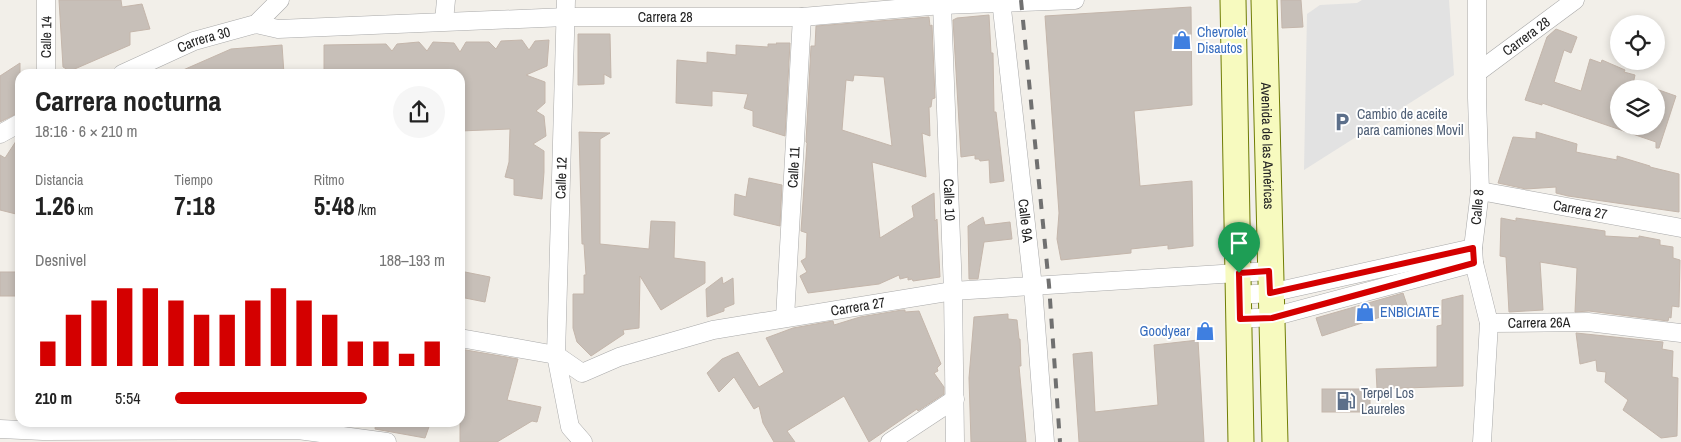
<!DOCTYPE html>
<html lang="es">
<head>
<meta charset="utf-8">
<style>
  :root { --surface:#fff; --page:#f6f6f6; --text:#222; --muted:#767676; --accent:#d40000 }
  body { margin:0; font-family:"Archivo Narrow",sans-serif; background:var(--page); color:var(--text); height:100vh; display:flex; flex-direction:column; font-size:19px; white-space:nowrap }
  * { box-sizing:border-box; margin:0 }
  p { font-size:16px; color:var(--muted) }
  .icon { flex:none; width:28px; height:28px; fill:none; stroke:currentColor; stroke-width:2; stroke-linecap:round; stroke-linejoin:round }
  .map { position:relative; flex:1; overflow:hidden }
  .panel { position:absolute; left:15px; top:69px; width:450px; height:358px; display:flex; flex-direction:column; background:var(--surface); border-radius:15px; box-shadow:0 2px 8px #0003 }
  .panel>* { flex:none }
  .controls { position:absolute; left:1610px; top:15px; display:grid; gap:10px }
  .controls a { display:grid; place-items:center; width:55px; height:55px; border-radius:50%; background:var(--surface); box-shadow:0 2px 8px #0003; font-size:25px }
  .pin { position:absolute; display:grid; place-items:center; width:42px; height:42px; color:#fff; margin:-51px -21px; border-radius:50% 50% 50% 0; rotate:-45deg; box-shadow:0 0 5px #0007 }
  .pin .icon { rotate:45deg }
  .round { display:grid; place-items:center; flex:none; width:52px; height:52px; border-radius:26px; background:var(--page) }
  .summary { display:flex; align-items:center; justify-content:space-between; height:85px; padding:0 20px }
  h1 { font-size:28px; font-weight:700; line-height:38px }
  .stats { display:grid; grid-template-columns:repeat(3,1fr); gap:8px; height:85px; padding:5px 20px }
  .stats div { display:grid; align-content:center }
  .stats b { font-size:25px; font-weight:700 }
  .stats small { font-size:14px; font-weight:400 }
  .stats p { font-size:14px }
  .chart { height:140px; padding:10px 20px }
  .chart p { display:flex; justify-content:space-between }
  .chart svg { width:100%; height:90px; margin-top:5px; stroke:var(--accent); stroke-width:6 }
  ul { padding:0 20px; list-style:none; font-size:16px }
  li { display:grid; grid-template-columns:80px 60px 1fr; align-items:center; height:38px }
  li i { height:12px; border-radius:6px; background:var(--accent) }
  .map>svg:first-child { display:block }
  .parking { fill:#e2e2e2 }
  .building { fill:#c7bfb8; stroke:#c4b6ab; fill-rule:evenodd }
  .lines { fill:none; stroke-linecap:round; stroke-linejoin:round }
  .street-casing { stroke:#a9a9a9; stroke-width:19 }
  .secondary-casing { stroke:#707d05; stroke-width:27 }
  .street { stroke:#fff; stroke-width:18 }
  .secondary { stroke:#f7fabf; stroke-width:25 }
  .rail { stroke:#707070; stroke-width:4; stroke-dasharray:10 10; stroke-linecap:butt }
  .route-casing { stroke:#fff; stroke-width:10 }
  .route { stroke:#d40000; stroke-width:6 }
  .labels { text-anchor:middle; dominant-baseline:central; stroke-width:4; stroke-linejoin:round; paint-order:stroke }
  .street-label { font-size:14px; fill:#222; stroke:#fff }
  .shop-label { font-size:14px; fill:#366cbe; stroke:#fff; text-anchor:start }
  .service-label { font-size:14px; fill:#4e5e75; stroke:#fff; text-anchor:start }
</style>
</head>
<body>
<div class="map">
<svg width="1681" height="442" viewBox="0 0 1681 442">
  <rect width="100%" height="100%" fill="#f2efe9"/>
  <!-- parking -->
  <path class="parking" d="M1362,0H1449L1454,75L1304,170L1307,14L1320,5L1357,3Z"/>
  <!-- building -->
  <g class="building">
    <path d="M59,0H121L122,7L142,4L150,29L130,32V45L70,71L63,67Z"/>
    <path d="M1281,0H1301L1303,27L1282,28Z"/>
    <path d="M1191,7L1192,105L1134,111L1140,186L1192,181L1193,246L1168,249V245L1131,249V253L1061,260L1057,239L1059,213L1045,16Z"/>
    <path d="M989,15L991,53H993L994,112H996L1004,181L990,183L989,160L980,161L979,159H975V155L961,157L953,20L957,18Z"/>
    <path d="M929,17L930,26L932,25L935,98L932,99L931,107H929L930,136L922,133L926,177L872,162L880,238L914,217L912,206L934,193L935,221L937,219L940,277L913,281L912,279L908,280V277L900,279L899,275L879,284L808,293L800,276L807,272L801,261L806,258L807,233L801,231L807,143L806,142L811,46H815L816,26ZM854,75L884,77L892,146L842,130L846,80L853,81Z"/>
    <path d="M1556,29L1577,37L1571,53L1564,50L1554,82L1581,91L1590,59L1601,63L1602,60L1625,70L1624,72L1635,75L1632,89H1619V126H1656V89L1676,96L1659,148H1656V142L1542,103V105L1525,100L1547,37Z"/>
    <path d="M578,34H610L611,78L604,74V84L578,85Z"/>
    <path d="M522,40L529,50L535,41L549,40L547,66L526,75L545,82V103L536,111L544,116L546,136L533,144L544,151V172L542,199L514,195V179L505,177L509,162L510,129L460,131V74H324V45L386,44L392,51L397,44L419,42L427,51L433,42L454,43L460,52L466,42H489L496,49L501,41Z"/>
    <path d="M776,43H790L785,136L753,126V111L744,108L748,94L712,91V106L676,103L677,60L707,63V52L736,55V45L768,47V44H777Z"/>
    <path d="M282,45L284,74H174L231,49Z"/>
    <path d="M20,63V112L0,122V76Z"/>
    <path d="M579,132L610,133L600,139V244L649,249L651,221L675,222L674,258L705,262V283L661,310L640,276L639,328L623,330L624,334L591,356L577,342L573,328V294H584V275H586L584,244H582Z"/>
    <path d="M1536,132L1577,144L1576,152L1617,160V156L1650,166V167L1679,174V212L1568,196L1556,193V187L1526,189L1498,183L1513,137L1536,139Z"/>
    <path d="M20,135V215L0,210V155L5,158Z"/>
    <path d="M749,178L782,185L780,226L734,215L735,194L746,197Z"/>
    <path d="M983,217L985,225L1010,222L1012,239L984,242L978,279H969L968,226Z"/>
    <path d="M1501,218L1516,221V218L1605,231V236L1639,238V236L1660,240V245L1673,247V258L1680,260L1679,307L1672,306L1671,318L1669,317L1668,321L1589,311L1575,312L1577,268L1540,262L1543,310L1509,312L1506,257L1500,256Z"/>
    <path d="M460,271L490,277L485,302L460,297Z"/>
    <rect x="0" y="272" width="20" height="24"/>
    <path d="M722,277L723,284L733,278L734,304L724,308V311L707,317L706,289Z"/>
    <path d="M1403,293L1408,308L1322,336L1316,318Z"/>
    <path d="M1463,295V386L1377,389L1376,369L1437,367V326L1442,325V300Z"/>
    <path d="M902,310H905V312L919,311L941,364L937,368L938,371L934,373L944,387V394L918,411L917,409L869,442L844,396L787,431L795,442H774L763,423L759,406L754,409L734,377L719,392L707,373L722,359L738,352L759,387L784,372L766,338L793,328L833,321L834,325L860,317Z"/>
    <path d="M1008,314V319L1017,320L1019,339H1020L1021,366H1019L1026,442H971L969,378L974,317Z"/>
    <path d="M1576,333L1663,342L1662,349L1673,351L1672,377L1678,378L1677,436L1661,438L1623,410L1628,400L1605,382L1606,372L1597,371L1596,360L1580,364Z"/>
    <path d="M1198,340L1204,442H1079L1073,354L1092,352L1095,412L1158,405L1154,345Z"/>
    <path d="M460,349L518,359L507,400L541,407L537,422L532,421L497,442H460Z"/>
    <rect x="1322" y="389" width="48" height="23"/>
    <path d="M376,421H431L425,438L375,429Z"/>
  </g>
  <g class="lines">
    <!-- street casing -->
    <g class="street-casing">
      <g id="street">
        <path d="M566,0L556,355L570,427L583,442"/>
        <path id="s1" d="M941,0L942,5L953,291L955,442"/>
        <path id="s2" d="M1001,0L1033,287L1045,442"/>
        <path d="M1477,0V98L1480,191L1473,248L1474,263L1489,323L1482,442"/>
        <path d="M444,21L446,0"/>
        <path id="s3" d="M256,24L278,29L566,17H802L942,5L1075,0"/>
        <path id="s4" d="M1478,72L1575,0"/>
        <path d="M46,74V0"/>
        <path id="s5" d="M122,74L194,41L256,24L280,0"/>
        <path d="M0,134L20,123"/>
        <path id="s6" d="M1480,191L1681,228"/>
        <path d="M1239,295L1270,293L1473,248"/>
        <path id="s7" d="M785,318L802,17"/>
        <path d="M1239,319L1272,317L1474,263"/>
        <path id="s8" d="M1489,323L1588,322L1681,333"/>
        <path id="s9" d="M460,338L556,355L582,373L619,357L713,330L953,291L1269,271"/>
        <path d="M0,429L43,431L298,430L387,442"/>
        <path d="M890,442L955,399"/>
      </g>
    </g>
    <!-- secondary casing -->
    <g class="secondary-casing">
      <g id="secondary">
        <path d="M1233,0L1241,442"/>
        <path id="s10" d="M1264,0L1275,442"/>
      </g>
    </g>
    <!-- street -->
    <use href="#street" class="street"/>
    <!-- secondary -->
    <use href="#secondary" class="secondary"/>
    <!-- rail -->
    <path class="rail" d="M1021,0L1049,285L1060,442"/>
  </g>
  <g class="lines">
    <!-- route casing -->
    <g class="route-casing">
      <path id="route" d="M1473,248L1474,263L1272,318L1240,319L1239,273L1269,271L1270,293Z"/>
    </g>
    <!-- route -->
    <use href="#route" class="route"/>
  </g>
  <!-- icons -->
  <defs>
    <g id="shop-bare" transform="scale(1.5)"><path d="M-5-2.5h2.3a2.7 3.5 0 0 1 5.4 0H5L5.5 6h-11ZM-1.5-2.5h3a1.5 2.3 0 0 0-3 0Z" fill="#3f7fe0" stroke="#fff" stroke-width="2.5" paint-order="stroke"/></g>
    <g id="parking-bare" transform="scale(1.5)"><path d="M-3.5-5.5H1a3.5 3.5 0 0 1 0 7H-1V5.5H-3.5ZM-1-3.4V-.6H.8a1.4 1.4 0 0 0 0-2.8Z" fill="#5c6f8a" stroke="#fff" stroke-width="2.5" paint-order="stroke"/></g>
    <g id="fuel-bare" transform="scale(1.5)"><path d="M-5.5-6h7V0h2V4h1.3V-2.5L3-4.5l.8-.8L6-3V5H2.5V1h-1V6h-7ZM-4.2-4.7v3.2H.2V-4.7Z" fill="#5c6f8a" stroke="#fff" stroke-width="2.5" paint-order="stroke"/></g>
  </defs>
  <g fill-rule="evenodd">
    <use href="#shop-bare" x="1182" y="40"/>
    <use href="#parking-bare" x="1342" y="122"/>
    <use href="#shop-bare" x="1365" y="312"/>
    <use href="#shop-bare" x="1205" y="331"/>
    <use href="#fuel-bare" x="1346" y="401"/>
  </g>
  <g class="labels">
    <!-- street labels -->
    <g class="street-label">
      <text stroke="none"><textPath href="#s3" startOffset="410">Carrera 28</textPath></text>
      <text stroke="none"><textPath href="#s4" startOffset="60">Carrera 28</textPath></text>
      <text transform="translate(46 37) rotate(-89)">Calle 14</text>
      <text stroke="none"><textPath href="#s5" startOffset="89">Carrera 30</textPath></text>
      <text stroke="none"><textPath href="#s10" startOffset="146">Avenida de las Américas</textPath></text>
      <text stroke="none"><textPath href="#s7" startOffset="151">Calle 11</textPath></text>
      <text transform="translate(561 178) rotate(-88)">Calle 12</text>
      <text stroke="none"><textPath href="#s1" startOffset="200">Calle 10</textPath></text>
      <text transform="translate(1477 207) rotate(-85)">Calle 8</text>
      <text stroke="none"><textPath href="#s6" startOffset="102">Carrera 27</textPath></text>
      <text stroke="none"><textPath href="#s2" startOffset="222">Calle 9A</textPath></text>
      <text stroke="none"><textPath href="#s9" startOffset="414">Carrera 27</textPath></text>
      <text stroke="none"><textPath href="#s8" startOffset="50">Carrera 26A</textPath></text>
    </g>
    <!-- shop labels -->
    <g class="shop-label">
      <text x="1197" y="32">Chevrolet<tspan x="1197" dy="16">Disautos</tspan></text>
      <text x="1380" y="312">ENBICIATE</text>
      <text x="1190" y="331" text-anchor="end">Goodyear</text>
    </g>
    <!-- service labels -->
    <g class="service-label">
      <text x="1357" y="114">Cambio de aceite<tspan x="1357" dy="16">para camiones Movil</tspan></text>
      <text x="1361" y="393">Terpel Los<tspan x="1361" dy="16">Laureles</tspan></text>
    </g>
  </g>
</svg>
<div class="controls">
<a><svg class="icon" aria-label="locate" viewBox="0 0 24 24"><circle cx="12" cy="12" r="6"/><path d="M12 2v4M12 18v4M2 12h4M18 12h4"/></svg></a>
<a><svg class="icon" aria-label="layers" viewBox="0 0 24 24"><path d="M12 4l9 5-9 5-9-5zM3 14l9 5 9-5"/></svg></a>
</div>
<div class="pin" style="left:1239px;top:273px;background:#1e9e55"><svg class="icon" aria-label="arrive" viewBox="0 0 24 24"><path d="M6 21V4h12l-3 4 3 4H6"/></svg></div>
<section class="panel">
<div class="summary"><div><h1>Carrera nocturna</h1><p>18:16 · 6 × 210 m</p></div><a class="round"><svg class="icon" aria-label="share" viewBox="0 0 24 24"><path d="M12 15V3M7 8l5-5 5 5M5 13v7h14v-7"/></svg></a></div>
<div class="stats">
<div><p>Distancia</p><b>1.26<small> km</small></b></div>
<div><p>Tiempo</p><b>7:18</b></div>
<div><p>Ritmo</p><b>5:48<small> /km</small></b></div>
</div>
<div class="chart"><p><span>Desnivel</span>188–193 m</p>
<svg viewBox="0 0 160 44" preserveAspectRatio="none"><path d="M5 44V32M15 44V19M25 44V12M35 44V6M45 44V6M55 44V12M65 44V19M75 44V19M85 44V12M95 44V6M105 44V12M115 44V19M125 44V32M135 44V32M145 44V38M155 44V32"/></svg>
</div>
<ul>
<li><b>210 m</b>5:54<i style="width:71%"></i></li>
</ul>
</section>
</div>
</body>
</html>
